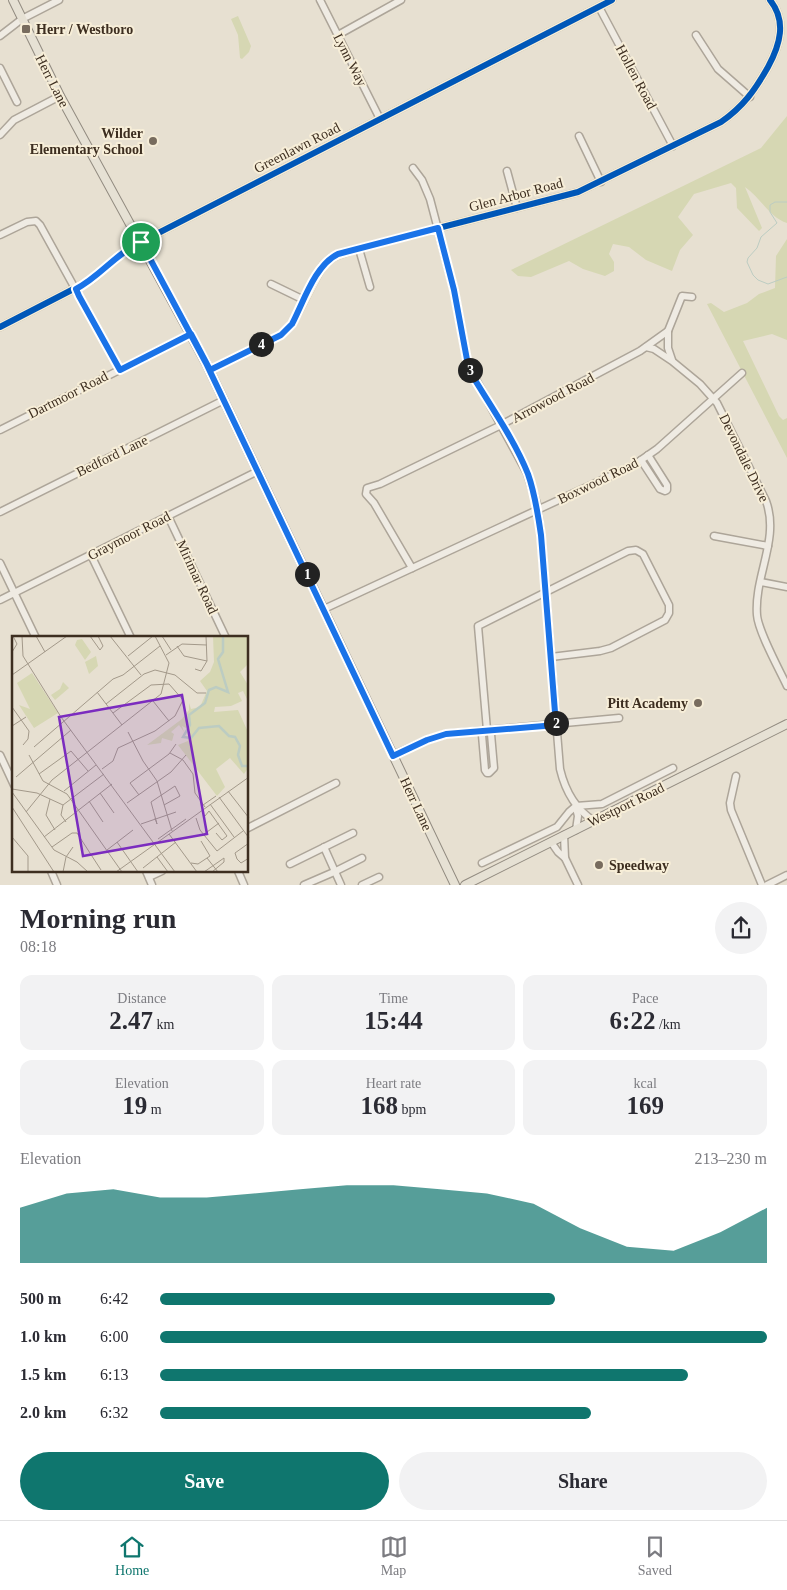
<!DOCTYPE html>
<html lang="en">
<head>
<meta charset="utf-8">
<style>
  :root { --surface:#fff; --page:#f2f2f3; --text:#2b2b33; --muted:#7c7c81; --line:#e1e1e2; --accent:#0f766e }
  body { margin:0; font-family:"Times New Roman",serif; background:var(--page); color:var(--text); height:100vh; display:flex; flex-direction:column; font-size:19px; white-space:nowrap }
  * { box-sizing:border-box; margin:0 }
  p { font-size:16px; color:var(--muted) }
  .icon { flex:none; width:28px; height:28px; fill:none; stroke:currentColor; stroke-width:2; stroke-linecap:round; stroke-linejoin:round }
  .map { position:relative; height:885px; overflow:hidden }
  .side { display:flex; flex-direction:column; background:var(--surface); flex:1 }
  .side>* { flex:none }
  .pin { position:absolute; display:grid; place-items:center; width:42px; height:42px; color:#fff; margin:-21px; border:2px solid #fff; border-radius:50%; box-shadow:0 1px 5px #0007 }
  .km { position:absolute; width:25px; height:25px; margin:-12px; border-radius:50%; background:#222; color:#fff; font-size:14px; line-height:25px; text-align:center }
  .round { display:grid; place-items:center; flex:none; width:52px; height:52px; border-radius:26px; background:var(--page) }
  .headline { display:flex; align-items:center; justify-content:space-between; height:85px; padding:0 20px }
  h1 { font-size:28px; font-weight:800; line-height:38px }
  .figures { display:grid; grid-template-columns:repeat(3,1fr); gap:8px; height:85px; padding:5px 20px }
  .figures div { display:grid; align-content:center; border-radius:12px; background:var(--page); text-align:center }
  .figures b { font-size:25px; font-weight:800 }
  .figures small { font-size:14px; font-weight:400 }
  .figures p { font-size:14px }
  .chart { height:140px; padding:10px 20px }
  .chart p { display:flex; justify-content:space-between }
  .chart svg { width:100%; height:90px; margin-top:5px; fill:var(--accent); opacity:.7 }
  .button { display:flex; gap:10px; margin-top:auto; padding:10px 20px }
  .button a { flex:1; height:58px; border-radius:30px; background:var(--accent); color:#fff; font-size:20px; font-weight:800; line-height:58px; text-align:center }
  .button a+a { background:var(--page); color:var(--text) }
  ul { padding:0 20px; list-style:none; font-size:16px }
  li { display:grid; grid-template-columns:80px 60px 1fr; align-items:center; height:38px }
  li i { height:12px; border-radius:6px; background:var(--accent) }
  .tabs { display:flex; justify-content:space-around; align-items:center; height:70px; border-top:1px solid var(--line); background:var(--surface); font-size:14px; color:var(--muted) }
  .tabs a { display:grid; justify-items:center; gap:2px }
  .tabs .current { color:var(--accent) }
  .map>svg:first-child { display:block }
  .green { fill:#d6d7b3 }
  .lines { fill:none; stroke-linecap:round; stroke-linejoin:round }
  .stream { stroke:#bcccc2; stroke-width:1 }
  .minor-casing { stroke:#ada599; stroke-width:9 }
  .major-casing { stroke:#928b80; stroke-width:10 }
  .minor { stroke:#efebe3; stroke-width:6 }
  .major { stroke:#e6e1d4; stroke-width:8 }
  .cycleway-casing { stroke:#f7eed8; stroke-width:9 }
  .cycleway { stroke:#0057b8; stroke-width:6 }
  .route-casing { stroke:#fff; stroke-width:10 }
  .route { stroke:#1a73e8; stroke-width:6 }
  .poi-dot { fill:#786c5e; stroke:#f7eed8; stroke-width:2 }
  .labels { text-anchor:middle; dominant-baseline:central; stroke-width:4; stroke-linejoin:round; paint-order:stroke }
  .poi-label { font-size:14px; font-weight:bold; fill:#3d2e20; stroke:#f7eed8; text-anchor:start }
  .street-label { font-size:14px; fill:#3d2e20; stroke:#f7eed8 }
  .inset-river { fill:none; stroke:#bcccc2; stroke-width:2.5 }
  .inset-road { fill:none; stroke:#a3998a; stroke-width:1 }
  .view { fill:#7b2cbf; fill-opacity:0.15; stroke:#7b2cbf; stroke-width:2.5 }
  .inset-edge { fill:none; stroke:#3d2e20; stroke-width:2.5 }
</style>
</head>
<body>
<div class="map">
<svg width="787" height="885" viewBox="0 0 787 885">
  <rect width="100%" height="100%" fill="#e7e0d1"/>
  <!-- green -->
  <g class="green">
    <path d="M238,16L251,46L249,52L242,59L240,58L238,35L231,19Z"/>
    <path d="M787,116V223C770,218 760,197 745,187L762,228L759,231L737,208L736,188L731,183L694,194L678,217L693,235L680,250L672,271L646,260L629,247L613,244L609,254L614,262V271L605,276L583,269L569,261L531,277L518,276L511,270L761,148Z"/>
    <path d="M787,239V340L772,334L743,341L779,416L783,420L787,418V458L707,304L711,303L724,312L747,303L759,294L775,288L776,256Z"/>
  </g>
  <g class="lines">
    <!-- stream -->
    <path class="stream" d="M787,202H775L770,205V212L777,223L761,237L757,248L748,258L747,262L753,275L758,280L768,284L787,277"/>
    <!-- minor casing -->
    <g class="minor-casing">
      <g id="minor">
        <path d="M320,0L380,119"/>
        <path d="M599,7L673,146"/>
        <path d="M338,35L401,0"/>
        <path d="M696,35L718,69L750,97"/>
        <path d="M0,36L22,19L59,0"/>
        <path d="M0,68L17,102"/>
        <path d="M0,135L14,120L60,96"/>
        <path d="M579,136L601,182"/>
        <path d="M413,168L422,180L430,199L454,290L468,365L527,473L537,504L541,535L560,769C565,790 575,809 594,821"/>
        <path d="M507,171L517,208"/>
        <path d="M0,235L27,222L36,221L40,225L120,370"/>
        <path d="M359,249L370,287"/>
        <path d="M271,284L304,300"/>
        <path d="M0,327L93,279L117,257L133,246L612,0"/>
        <path d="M668,331V348L672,360"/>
        <path d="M646,347L654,349L672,361L700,384L717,403L766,501C780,539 754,576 757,615C758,631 779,669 787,686"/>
        <path d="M210,370L281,335L292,324L323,265L331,258L353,250L578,192L721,122C743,107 755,90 768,67C780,45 787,21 770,0"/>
        <path d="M0,430L191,334"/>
        <path d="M641,460L660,489L665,491L667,490V485L648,455"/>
        <path d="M0,512L224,400"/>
        <path d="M168,516L226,638"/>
        <path d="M714,536L768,546"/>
        <path d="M91,555L131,638"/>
        <path d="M0,563L36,638"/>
        <path d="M412,568L374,503L366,494L367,488L380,484L497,427L640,351L668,331L682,296L692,297"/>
        <path d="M761,582L787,587"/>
        <path d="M0,600L258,471"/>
        <path d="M324,609L634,465L657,449L742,373"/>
        <path d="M487,730L478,626L628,551L636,550L643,554L669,605V613L665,620L611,648L600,651L551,657"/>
        <path d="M487,730L491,734L494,768L489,773H487L485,770L482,735Z"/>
        <path d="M0,755L14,785"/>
        <path d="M393,755L427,740L446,734L619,718"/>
        <path d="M736,776L730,803L731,810L762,885"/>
        <path d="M248,828L336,783"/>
        <path d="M576,830L578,816L576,808"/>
        <path d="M564,835L565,858L578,885"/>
        <path d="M551,842L558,852L565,858"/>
        <path d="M324,847L341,885"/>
        <path d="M482,863L557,827L569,812L576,806L602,804L673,768"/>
        <path d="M290,864L353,833"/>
        <path d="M51,871L57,885"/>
        <path d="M146,871L152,885"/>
        <path d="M238,871L244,885"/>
        <path d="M149,877L162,871"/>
        <path d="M304,885L334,872L362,858"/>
        <path d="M362,885L379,877"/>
        <path d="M767,885L787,875"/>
      </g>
    </g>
    <!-- major casing -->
    <g class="major-casing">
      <g id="major">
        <path d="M13,0L60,96L206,363L455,885"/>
        <path d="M465,885L787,724"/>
      </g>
    </g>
    <!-- minor -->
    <use href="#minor" class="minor"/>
    <!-- major -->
    <use href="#major" class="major"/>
    <!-- cycleway casing -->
    <g class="cycleway-casing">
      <g id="cycleway">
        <path d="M0,327L93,279L117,257L133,246L612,0"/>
        <path d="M210,370L281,335L292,324L323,265L331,258L353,250L578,192L721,122C743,107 755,90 768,67C780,45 787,21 770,0"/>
      </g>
    </g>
    <!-- cycleway -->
    <use href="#cycleway" class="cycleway"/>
  </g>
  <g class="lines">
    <!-- route casing -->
    <g class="route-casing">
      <path id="route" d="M141,242L206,363L393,756L427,740L446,734L556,725L541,535C538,514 535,494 528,474C514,439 491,407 472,375L468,365L454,290L438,228L338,254C315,265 304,301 292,324L281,335L210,370L191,334L120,370L79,296L76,289C101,276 115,254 141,242"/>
    </g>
    <!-- route -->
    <use href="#route" class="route"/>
  </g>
  <!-- markers -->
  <g class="poi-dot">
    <rect x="21" y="24" width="10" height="10" rx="2.5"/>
    <circle cx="153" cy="141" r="5"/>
    <circle cx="698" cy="703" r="5"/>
    <circle cx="599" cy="865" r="5"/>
  </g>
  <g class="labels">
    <!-- poi labels -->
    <g class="poi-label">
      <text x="36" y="29">Herr / Westboro</text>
      <text x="143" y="133" text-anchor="end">Wilder<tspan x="143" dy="16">Elementary School</tspan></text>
      <text x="688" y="703" text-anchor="end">Pitt Academy</text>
      <text x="609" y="865">Speedway</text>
    </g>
    <!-- street labels -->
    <g class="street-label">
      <text transform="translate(350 60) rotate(63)">Lynn Way</text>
      <text transform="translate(636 77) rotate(62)">Hollen Road</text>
      <text transform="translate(52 81) rotate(63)">Herr Lane</text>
      <text transform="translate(297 148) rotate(-27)">Greenlawn Road</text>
      <text transform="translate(516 195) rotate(-15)">Glen Arbor Road</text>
      <text transform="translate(68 395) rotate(-27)">Dartmoor Road</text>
      <text transform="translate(553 398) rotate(-28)">Arrowood Road</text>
      <text transform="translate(112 456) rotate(-26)">Bedford Lane</text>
      <text transform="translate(744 458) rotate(64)">Devondale Drive</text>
      <text transform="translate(598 481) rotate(-26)">Boxwood Road</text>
      <text transform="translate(129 536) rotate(-27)">Graymoor Road</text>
      <text transform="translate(197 577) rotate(65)">Mirimar Road</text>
      <text transform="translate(416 804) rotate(65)">Herr Lane</text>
      <text transform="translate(626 805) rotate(-26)">Westport Road</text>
    </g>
  </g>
  <!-- overview -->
  <g transform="translate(12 636)">
    <rect width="236" height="236" fill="#e7e0d1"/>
    <path d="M201,0H236V31L235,29L228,36L236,49V65L231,55L226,57L230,65L219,70L203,71L202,76L226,74L236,96V132L232,138L218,122L204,133L213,151L205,160L166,109L176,105L178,94L170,90L172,96L167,89L159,96L162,98L160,105L150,102L149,107L135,109L170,83L177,74V67L179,73L188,71L195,55L188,45L198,36L202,26ZM70,3L79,16L73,24L63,9L65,4ZM84,20L86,30L77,38L73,26ZM20,37L46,77L22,92L7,69L18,73L5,47ZM51,46L57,52L43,64L39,59L48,53Z" fill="#d6d7b3"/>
    <path class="inset-river" d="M211,0V16L206,23L216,56L204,51L197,54L193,67L177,79L178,89L171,101L179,102L187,92L207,90L217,100L223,101L228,110L226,119L230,130H237"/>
    <path class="inset-road" d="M10,0L11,20L49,81L163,236M24,0L33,16M78,0L88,14L91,10L86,0M98,0L129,39M150,0L159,14M165,10L172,20L195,25M0,16L5,8L1,0M154,19L170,8L195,9M116,20L141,0M183,33L189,35L195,25L194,0M0,39L55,0M85,56L110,89M141,65L157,85M94,68L132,38L143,34L163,39L185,57H194M0,71L17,95L16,103L11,109M0,90L14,81M116,96L131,125L145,145L160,195M22,111L101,43L111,39L148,10M158,117L171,124L181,138L183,157L193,171M17,119L31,145L55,158L110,236M90,133L101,125L106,112L143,95L163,80L171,64L157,48L139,49L101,77M27,138L59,115L76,135M4,141L59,94M0,153L25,157L51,169L92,138M52,155L84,129M216,155L237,182M0,156L42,214L65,226L76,236M88,157L102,177M127,159L118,147L157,118L164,108M207,161L237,202M38,163L34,179L43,194M77,165L91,186M115,167L159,136L174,119M198,168L222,201M51,169L49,179L54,186M191,169L204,160M0,171L42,236M14,176L40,144L149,58L157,27L143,0M193,180L197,175L215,200L210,204L204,197M143,182L145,188L139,166L163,150L168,160L152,169M184,182L188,194L205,215L231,195M129,188L164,176M157,198L185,236M191,199L207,187M0,201L16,220V236M32,201L100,148M146,203L174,183M105,206L126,236M40,211L60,197H65L89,234M95,214L121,194M150,217L164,206M145,221L156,236M195,222L206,236M225,223L223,217L237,207M225,223L229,227L237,222M179,227L186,228L198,220L189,205M131,232L150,217M51,236L54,221L61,211M104,236L237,141M192,236L212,222V226L200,236"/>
    <path class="view" d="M170,59L195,198L71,220L47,81Z"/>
    <rect width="236" height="236" class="inset-edge"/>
  </g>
</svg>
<div class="pin" style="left:141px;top:242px;background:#1e9e55"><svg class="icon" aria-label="arrive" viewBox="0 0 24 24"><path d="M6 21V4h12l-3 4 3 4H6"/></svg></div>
<b class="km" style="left:307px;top:574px">1</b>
<b class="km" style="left:556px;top:723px">2</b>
<b class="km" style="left:470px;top:370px">3</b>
<b class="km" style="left:261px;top:344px">4</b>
</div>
<section class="side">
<div class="headline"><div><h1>Morning run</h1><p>08:18</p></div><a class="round"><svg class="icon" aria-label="share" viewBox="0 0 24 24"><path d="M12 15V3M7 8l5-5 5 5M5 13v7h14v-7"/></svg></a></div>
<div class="figures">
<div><p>Distance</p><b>2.47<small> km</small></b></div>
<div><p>Time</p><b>15:44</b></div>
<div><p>Pace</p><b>6:22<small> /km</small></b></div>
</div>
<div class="figures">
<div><p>Elevation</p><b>19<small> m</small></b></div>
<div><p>Heart rate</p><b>168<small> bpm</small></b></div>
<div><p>kcal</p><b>169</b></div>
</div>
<div class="chart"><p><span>Elevation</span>213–230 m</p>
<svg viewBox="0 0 160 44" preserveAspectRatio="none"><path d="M0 44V17L10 10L20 8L30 12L40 12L50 10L60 8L70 6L80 6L90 8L100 10L110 15L120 27L130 36L140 38L150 29L160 17V44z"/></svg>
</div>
<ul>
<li><b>500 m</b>6:42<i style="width:65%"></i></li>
<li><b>1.0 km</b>6:00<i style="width:100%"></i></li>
<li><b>1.5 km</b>6:13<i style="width:87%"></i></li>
<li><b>2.0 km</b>6:32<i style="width:71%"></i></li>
</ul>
<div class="button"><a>Save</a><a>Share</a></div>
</section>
<nav class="tabs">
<a class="current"><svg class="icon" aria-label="home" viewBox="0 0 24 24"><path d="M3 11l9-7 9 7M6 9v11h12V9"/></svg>Home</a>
<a><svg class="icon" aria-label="map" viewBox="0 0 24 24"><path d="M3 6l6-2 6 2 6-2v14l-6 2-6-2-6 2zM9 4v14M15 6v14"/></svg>Map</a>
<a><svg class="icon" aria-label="saved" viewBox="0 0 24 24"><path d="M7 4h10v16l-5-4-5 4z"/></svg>Saved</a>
</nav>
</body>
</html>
